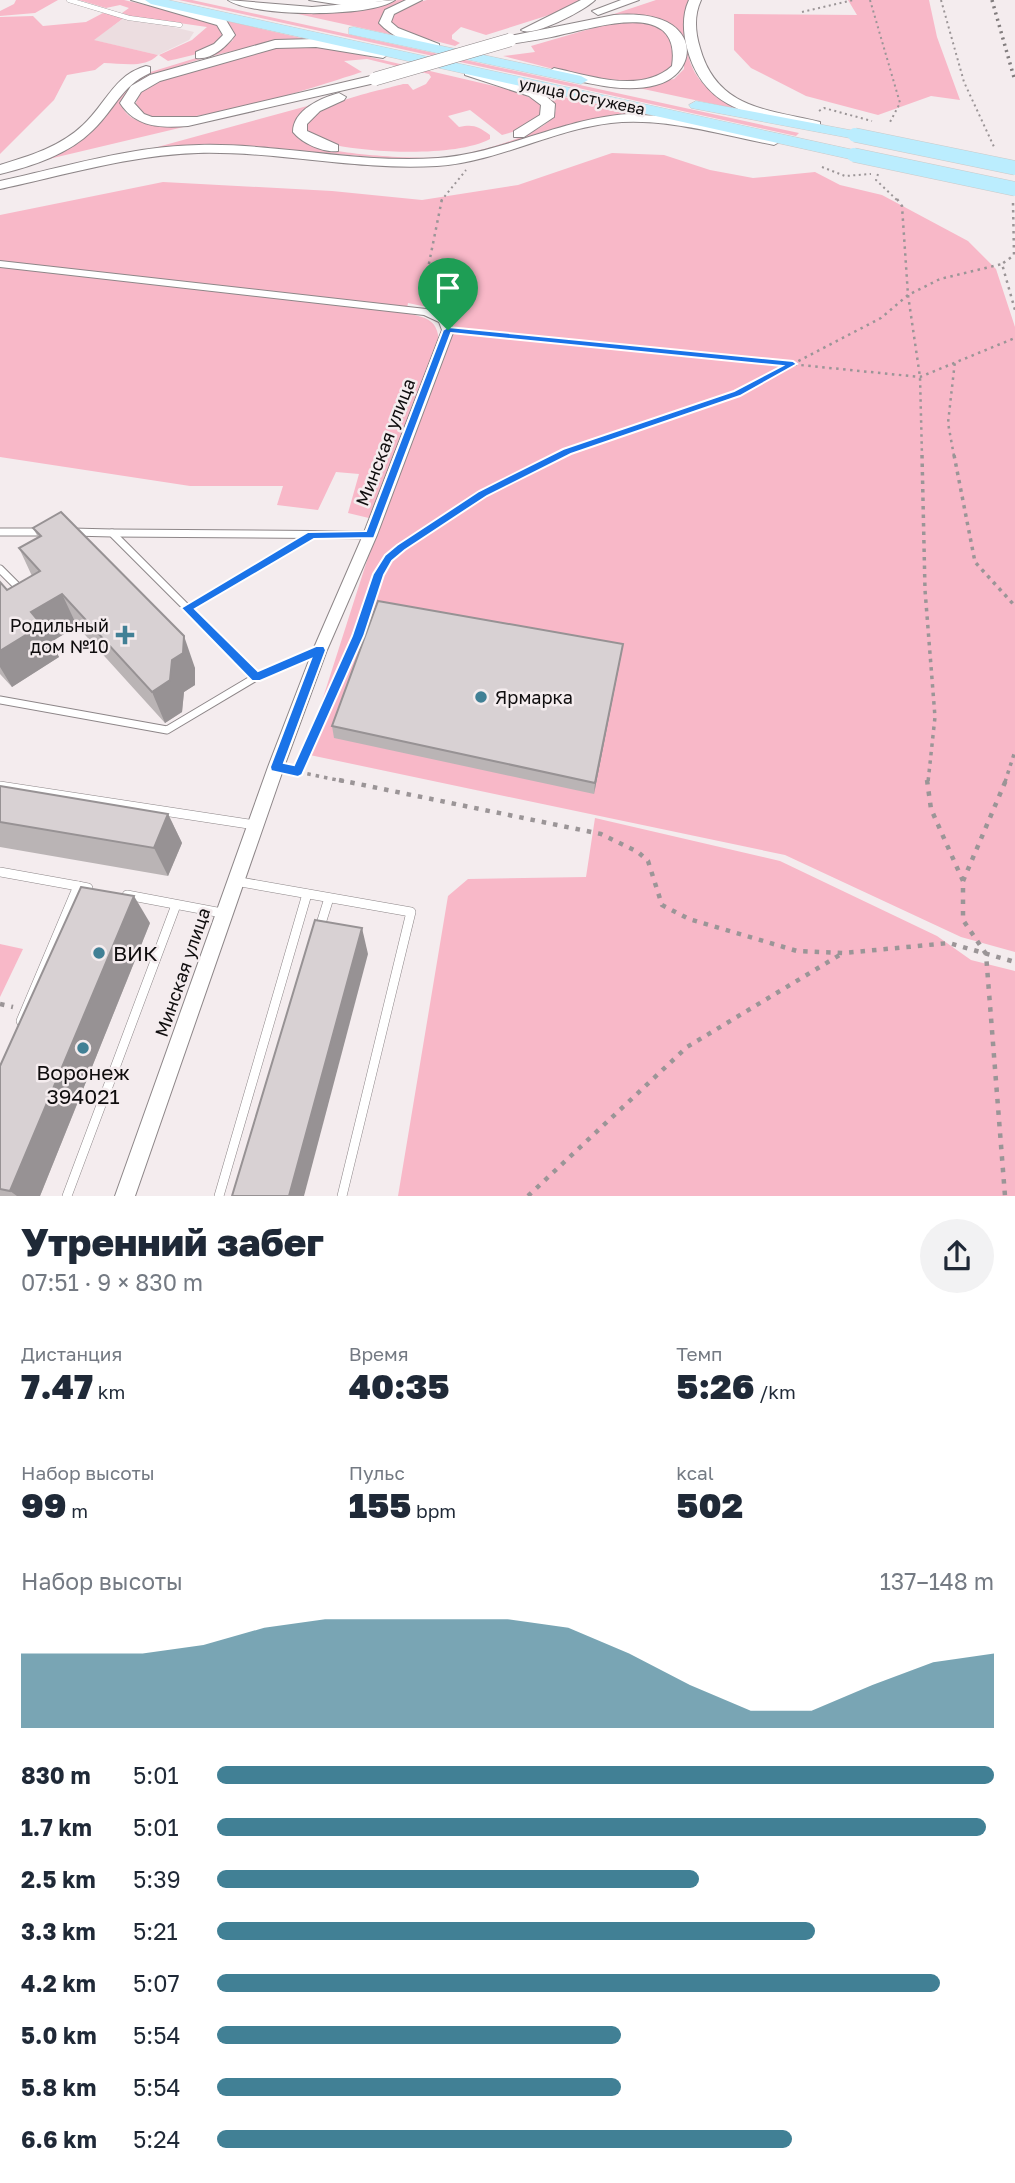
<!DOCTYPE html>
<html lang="ru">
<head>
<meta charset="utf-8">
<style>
  :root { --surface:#fff; --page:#f2f2f3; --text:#1f2937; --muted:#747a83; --accent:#418095 }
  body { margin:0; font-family:"Golos Text",sans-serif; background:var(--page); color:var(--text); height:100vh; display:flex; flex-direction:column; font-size:26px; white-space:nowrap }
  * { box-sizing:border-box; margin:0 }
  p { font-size:23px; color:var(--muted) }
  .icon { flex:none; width:38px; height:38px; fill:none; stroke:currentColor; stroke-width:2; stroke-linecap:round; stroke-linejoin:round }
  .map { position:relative; height:1196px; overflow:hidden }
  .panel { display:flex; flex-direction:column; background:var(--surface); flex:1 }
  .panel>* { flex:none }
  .pin { position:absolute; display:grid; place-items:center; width:60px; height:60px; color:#fff; margin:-72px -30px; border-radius:50% 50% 50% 0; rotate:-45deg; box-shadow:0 0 7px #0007 }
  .pin .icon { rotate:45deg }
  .round { display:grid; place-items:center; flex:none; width:74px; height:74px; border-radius:37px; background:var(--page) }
  .summary { display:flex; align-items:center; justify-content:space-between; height:119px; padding:0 21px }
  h1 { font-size:38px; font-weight:800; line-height:52px }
  .figures { display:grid; grid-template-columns:repeat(3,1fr); gap:10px; height:119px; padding:7px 21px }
  .figures div { display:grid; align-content:center }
  .figures b { font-size:35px; font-weight:800 }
  .figures small { font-size:19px; font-weight:400 }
  .figures p { font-size:19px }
  .chart { height:196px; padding:14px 21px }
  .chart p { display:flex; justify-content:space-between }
  .chart svg { width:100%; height:126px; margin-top:7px; fill:var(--accent); opacity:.7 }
  ul { padding:0 21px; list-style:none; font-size:23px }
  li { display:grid; grid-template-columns:112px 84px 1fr; align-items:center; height:52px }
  li i { height:18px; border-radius:9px; background:var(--accent) }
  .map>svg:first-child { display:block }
  .built { fill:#ecdde0 }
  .green { fill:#f8b8c8 }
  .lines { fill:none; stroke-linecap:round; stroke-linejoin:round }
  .lane-far2-casing { stroke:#8d8688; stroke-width:5 }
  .lane-far1-casing { stroke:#8d8688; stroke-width:9 }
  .lane-casing { stroke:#8d8688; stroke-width:10 }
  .street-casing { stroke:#8d8688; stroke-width:2 }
  .secondary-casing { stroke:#8d8688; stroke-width:2 }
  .primary-casing { stroke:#cacaca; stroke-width:1 }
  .path-far3 { stroke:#9b9597; stroke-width:2; stroke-dasharray:2 3.5; stroke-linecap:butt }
  .path-far2 { stroke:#9b9597; stroke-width:2.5; stroke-dasharray:2.5 4.5; stroke-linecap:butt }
  .path-far1 { stroke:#9b9597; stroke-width:3.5; stroke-dasharray:3.5 5; stroke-linecap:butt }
  .path { stroke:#9b9597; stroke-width:4.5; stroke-dasharray:4.5 7; stroke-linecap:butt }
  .lane-far2 { stroke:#fff; stroke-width:4.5 }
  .lane-far1 { stroke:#fff; stroke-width:7 }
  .lane { stroke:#fff; stroke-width:9 }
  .street { fill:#fff; fill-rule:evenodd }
  .secondary { fill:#fff; fill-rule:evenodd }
  .primary { fill:#bbedfe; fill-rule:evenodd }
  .rail { stroke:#817c7d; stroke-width:3.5; stroke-dasharray:2 4.5; stroke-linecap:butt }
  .secondary-bridge-casing { stroke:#8d8688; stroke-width:14; stroke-linecap:butt }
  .primary-bridge-casing { stroke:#cacaca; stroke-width:15; stroke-linecap:butt }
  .secondary-bridge { stroke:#fff; stroke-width:13 }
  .primary-bridge { stroke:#bbedfe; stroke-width:14 }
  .wall { fill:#bab4b5 }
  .shaded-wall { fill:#979294 }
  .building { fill:#d8d1d3; stroke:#979294; stroke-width:2 }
  .route { fill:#1a73e8; stroke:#fff; stroke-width:2; fill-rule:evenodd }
  .poi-dot { fill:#418095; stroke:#f4ecee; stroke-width:2.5 }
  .labels { text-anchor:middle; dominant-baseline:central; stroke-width:5; stroke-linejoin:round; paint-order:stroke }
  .far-street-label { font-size:16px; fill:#0f0d0e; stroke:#f4ecee }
  .street-label { font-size:18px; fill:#0f0d0e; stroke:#f4ecee }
  .poi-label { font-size:18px; fill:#0f0d0e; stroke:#f4ecee; text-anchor:end }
  .near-poi-label { font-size:21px; fill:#0f0d0e; stroke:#f4ecee; text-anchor:start }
</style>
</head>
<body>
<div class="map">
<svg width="1015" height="1196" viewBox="0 0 1015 1196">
  <rect width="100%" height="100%" fill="#f4ecee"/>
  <!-- built -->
  <path class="built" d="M127,16L194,32L189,40L158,55L93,40Z"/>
  <!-- green -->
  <g class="green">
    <path d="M16,0H58L35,13L0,16V11L14,4Z"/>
    <path d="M79,0H124L201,18L216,24L223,32C215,53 188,56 168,61L159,55L192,40L207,27L130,16L122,13L129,8L120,5L106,8Z"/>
    <path d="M179,0H192L799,133L796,136Z"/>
    <path d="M398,0H406L386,10L379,21L385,30L398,36L298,14L340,12Z"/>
    <path d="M427,0H584L565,10L486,35L461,27L452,35V39L460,43L455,46L404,33L389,24L392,14L414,3Z"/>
    <path d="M656,0H689C679,65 693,91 755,113L634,87L674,79L684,69V53L672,26L611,15Z"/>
    <path d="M848,0H929L937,37L960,100L931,96L878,115L806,96L751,68L734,50V14L857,15Z"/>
    <path d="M103,13L125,17L94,40L158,55C144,69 122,63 104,63L95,70L67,75L54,100L0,154V17L33,16L43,26L86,22Z"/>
    <path d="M223,20L310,40C273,39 135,67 121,102C126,130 171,124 192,125L32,163L51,156L144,74L219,51L233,40L234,31Z"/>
    <path d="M617,21C638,22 655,21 671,37L673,67C644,99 542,65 503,56L535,52L531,46Z"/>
    <path d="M323,46L515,91L540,102L541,116L523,129L502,135L470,110L448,116L459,127C473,124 478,126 490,135V139C456,157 373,153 335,145C325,143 315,136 306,132C305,103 380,91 403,84H408L413,90L426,84L431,77L429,74L367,59L344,61L362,72C325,83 158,143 135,106L140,91L154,82L269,48Z"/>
    <path d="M536,91L658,117L623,116L450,159H397L290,150L143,151L311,105C303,112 287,123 296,136C308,155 429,161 454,156C475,153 604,121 536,91Z"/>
    <path d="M612,153L664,155L710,170L753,178L815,172L840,185L882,195L968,241L996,269L1015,327V952L961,937L785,855L305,754L380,520L450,338L452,321L427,307L408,303L406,313C427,318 438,319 439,343L373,519L348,513L359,474L336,472L318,510L277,505L283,486H190L0,457V215L163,182L332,191L422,200L518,185Z"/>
    <path d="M595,818L780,861L937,936L971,960L1015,971V1196H398L448,896L468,879L586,877Z"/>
    <path d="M0,944L23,949L0,997Z"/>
  </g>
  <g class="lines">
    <!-- lane-far2 casing -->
    <g class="lane-far2-casing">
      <path id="lane-far2" d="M69,0L129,18L180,25"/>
    </g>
    <!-- lane-far1 casing -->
    <g class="lane-far1-casing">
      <g id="lane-far1">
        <path d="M0,532H42"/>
        <path d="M72,532L112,533L256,677"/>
        <path d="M112,533L370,535"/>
        <path d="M0,569L22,591"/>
        <path d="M0,700L167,730L256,677L319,650"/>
      </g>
    </g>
    <!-- lane casing -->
    <g class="lane-casing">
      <g id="lane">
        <path d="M0,786L255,825"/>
        <path d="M0,872L78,886"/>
        <path d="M235,881L411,912L342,1196"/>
        <path d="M127,895L222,913"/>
        <path d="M319,930L329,898"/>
        <path d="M21,1021L78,886L88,888"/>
        <path d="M67,1196L176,905"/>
        <path d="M219,1196L307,894"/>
      </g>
    </g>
    <!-- street casing -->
    <g class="street-casing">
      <g id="street">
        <path d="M309,0H389L348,6Z"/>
        <path d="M0,261L426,309L447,318L454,330L377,535L327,650L284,767L135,1196H115L268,767L313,650L363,535L442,330L439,322L424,315L0,267Z"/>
      </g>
    </g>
    <!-- secondary casing -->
    <g class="secondary-casing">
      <g id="secondary">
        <path d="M131,0H150L226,20L235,35C226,47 212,60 196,58V52L214,44L223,35L217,25Z"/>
        <path d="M228,0L312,7L395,0C371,18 252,17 228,0Z"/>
        <path d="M406,0H422L394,14L391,22L398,28L439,44V50C421,52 391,36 379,23L385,10Z"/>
        <path d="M581,0H595C584,11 532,38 521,30Z"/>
        <path d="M621,0H639L598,15L592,11Z"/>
        <path d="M689,0H701C694,15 695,32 700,48C717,109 767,109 820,122V128L815,129C758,116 704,113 687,48C683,32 682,15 689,0Z"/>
        <path d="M614,15C633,14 655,14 672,25C700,45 685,78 656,85C623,94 586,82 554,76L548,72L554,68C591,76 641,94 672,66C682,0 601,26 564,34C546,39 528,41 510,44L504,40L510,36Z"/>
        <path d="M316,39L383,50L389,54L383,58L316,47L276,48L160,81L141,92L134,103L144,114L152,117H197L375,75L381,79L375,83L188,126C162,128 136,128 120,103L131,86L150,75L275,40Z"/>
        <path d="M146,66L150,67V73C120,87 116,108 93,130C69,154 33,166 0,174V165C29,156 60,147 83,125C106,104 114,75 146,66Z"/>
        <path d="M469,68L539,90L555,104L554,117L524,137H514V131L540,115L541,105L529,96L465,75V69Z"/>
        <path d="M339,93L346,97L344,100L320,111L307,124V131L338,145V151C323,153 302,143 293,132C293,110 321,98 339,93Z"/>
        <path d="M629,114L670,117L774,137L781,141L774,145C722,135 665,117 611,123C552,130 497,162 437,166C357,171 278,151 198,153C131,155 65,175 0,189V181C65,167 131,146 199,145C279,143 358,164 438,158C504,153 563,118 629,114Z"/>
      </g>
    </g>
    <!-- primary casing -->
    <g class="primary-casing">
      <g id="primary">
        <path d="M145,0H168L854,150L862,155L854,160L151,4Z"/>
        <path d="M354,27L581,76L588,80L581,84L349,34V28Z"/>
        <path d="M696,101L855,131L862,135L855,139L691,108L689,105Z"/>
      </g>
    </g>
    <!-- path-far3 -->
    <g class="path-far3">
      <path d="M870,0L900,103L889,124"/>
      <path d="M941,0L964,82L995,149"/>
      <path d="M802,12L853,0"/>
      <path d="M819,111L824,108L872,121"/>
      <path d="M822,167L845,176L871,174"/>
      <path d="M878,174L876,180L898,201"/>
      <path d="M441,201L466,170"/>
    </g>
    <!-- path-far2 -->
    <g class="path-far2">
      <path d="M897,199L902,206L908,295L920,377L922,456"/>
      <path d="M1013,203L1014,255L1002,264L1015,310"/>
      <path d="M433,303L424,288L442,199"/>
      <path d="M460,331L920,377L1015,338"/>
      <path d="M558,456L737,393L881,318L908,295L940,279L1002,264"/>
      <path d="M954,456L948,423L955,361"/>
    </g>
    <!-- path-far1 -->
    <g class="path-far1">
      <path d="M922,455L925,590L935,717L928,782"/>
      <path d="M954,455L975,562L1015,606"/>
      <path d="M197,601L291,547"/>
      <path d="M298,771L358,636L379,574L389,558L483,494L562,455"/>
      <path d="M299,772L347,782"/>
      <path d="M1005,782L1015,751"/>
    </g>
    <!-- path -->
    <g class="path">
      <path d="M339,780L601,834L638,852L648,861L662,905L689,919L797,951L844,953L949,943L1015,962"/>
      <path d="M927,780L931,809L963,881V920L986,954L1005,1196"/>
      <path d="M963,881L1006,780"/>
      <path d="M0,1004L13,1007"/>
      <path d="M528,1196L687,1047L843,953"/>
    </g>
    <!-- lane-far2 -->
    <use href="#lane-far2" class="lane-far2"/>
    <!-- lane-far1 -->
    <use href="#lane-far1" class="lane-far1"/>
    <!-- lane -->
    <use href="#lane" class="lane"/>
    <!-- street -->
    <use href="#street" class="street"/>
    <!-- secondary -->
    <use href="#secondary" class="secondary"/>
    <!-- primary -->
    <use href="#primary" class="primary"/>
    <!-- rail -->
    <path class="rail" d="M992,0L1015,81"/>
    <!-- secondary-bridge casing -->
    <g class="secondary-bridge-casing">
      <path id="secondary-bridge" d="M375,79L510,40"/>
    </g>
    <!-- primary-bridge casing -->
    <g class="primary-bridge-casing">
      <g id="primary-bridge">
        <path d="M855,135L1015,168"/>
        <path d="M854,155L1015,189"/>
      </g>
    </g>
    <!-- secondary-bridge -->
    <use href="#secondary-bridge" class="secondary-bridge"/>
    <!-- primary-bridge -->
    <use href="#primary-bridge" class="primary-bridge"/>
  </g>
  <!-- wall -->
  <g class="wall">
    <path d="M33,528L195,668V685L184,692L182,712L165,723L77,626L51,642L59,657L12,687L0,674V582L7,590L32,576L19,548L38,537Z"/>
    <path d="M623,644L594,794L334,738L332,726Z"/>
    <path d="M0,786L168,814L182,843L168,876L0,847Z"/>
    <path d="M150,923L40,1196H0V1066Z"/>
  </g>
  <!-- shaded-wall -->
  <g class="shaded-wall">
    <path d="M62,594L77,626L51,642L59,657L12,687L0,667V651L31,612Z"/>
    <path d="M184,636L195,668V685L184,692L182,712L165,723L152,692L172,660Z"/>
    <path d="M623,644L621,656L594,794L595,783Z"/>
    <path d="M168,814L182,843L168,876L154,848Z"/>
    <path d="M134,896L150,923L40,1196H17L10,1191Z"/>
    <path d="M362,928L368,954L304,1196H289Z"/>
  </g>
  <!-- building -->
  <g class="building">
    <path d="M61,512L184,636L183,653L172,660L170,680L152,692L62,594L31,612L42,625L0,651V582L7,590L40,571L19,548L41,536L33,528Z"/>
    <path d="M378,601L623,644L595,783L332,726Z"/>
    <path d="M0,786L168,814L154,848L0,822Z"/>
    <path d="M81,887L134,896L10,1191L0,1189V1066Z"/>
    <path d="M315,920L362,928L289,1196H232Z"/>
  </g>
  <!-- route -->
  <path class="route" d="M448,327L793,361L797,364L740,396L571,454L487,496L405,550L392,561L384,575L364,636L302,775L298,777L271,771L270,767L311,659L260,681H252L181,608L308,532L366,531L443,330ZM451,333L782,366L734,391L563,449L479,491L397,545L385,555L373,574L352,636L294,765L284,763L326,650L324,646H316L258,671L195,609L314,539L374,538Z"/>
  <!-- markers -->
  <g class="poi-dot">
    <path d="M121.5 624.5h7v7h7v7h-7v7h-7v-7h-7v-7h7z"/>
    <circle cx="481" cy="697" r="7"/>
    <circle cx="99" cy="953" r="7"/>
    <circle cx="83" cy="1048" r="7"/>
  </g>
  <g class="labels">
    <!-- far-street labels -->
    <g class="far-street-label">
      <text transform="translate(582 96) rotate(12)">улица Остужева</text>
    </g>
    <!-- street labels -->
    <g class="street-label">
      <text transform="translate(385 442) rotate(-69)">Минская улица</text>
      <text transform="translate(182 972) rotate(-71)">Минская улица</text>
    </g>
    <!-- poi labels -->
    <g class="poi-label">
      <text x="109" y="625">Родильный<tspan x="109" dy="21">дом №10</tspan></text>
      <text x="495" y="697" text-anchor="start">Ярмарка</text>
    </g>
    <!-- near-poi labels -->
    <g class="near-poi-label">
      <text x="113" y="953">ВИК</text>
      <text x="83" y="1072" text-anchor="middle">Воронеж<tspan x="83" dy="24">394021</tspan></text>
    </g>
  </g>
</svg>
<div class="pin" style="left:448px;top:330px;background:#1e9e55"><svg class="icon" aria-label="arrive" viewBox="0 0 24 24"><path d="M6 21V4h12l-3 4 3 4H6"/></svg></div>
</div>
<section class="panel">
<div class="summary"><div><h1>Утренний забег</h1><p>07:51 · 9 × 830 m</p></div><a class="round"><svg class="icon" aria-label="share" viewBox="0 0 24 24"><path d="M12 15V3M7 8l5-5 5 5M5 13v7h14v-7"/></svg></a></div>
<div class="figures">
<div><p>Дистанция</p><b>7.47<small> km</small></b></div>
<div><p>Время</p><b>40:35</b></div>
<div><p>Темп</p><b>5:26<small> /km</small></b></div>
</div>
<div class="figures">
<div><p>Набор высоты</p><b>99<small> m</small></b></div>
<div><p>Пульс</p><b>155<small> bpm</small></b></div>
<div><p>kcal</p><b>502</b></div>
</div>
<div class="chart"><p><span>Набор высоты</span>137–148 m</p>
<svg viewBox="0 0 160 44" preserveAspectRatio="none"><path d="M0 44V18L10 18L20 18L30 15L40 9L50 6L60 6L70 6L80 6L90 9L100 18L110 29L120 38L130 38L140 29L150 21L160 18V44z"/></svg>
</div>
<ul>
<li><b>830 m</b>5:01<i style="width:100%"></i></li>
<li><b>1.7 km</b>5:01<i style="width:99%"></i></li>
<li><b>2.5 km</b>5:39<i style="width:62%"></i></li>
<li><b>3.3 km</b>5:21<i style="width:77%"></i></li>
<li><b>4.2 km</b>5:07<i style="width:93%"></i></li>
<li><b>5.0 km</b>5:54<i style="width:52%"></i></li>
<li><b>5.8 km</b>5:54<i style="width:52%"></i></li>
<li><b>6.6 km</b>5:24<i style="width:74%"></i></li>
</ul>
</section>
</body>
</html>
